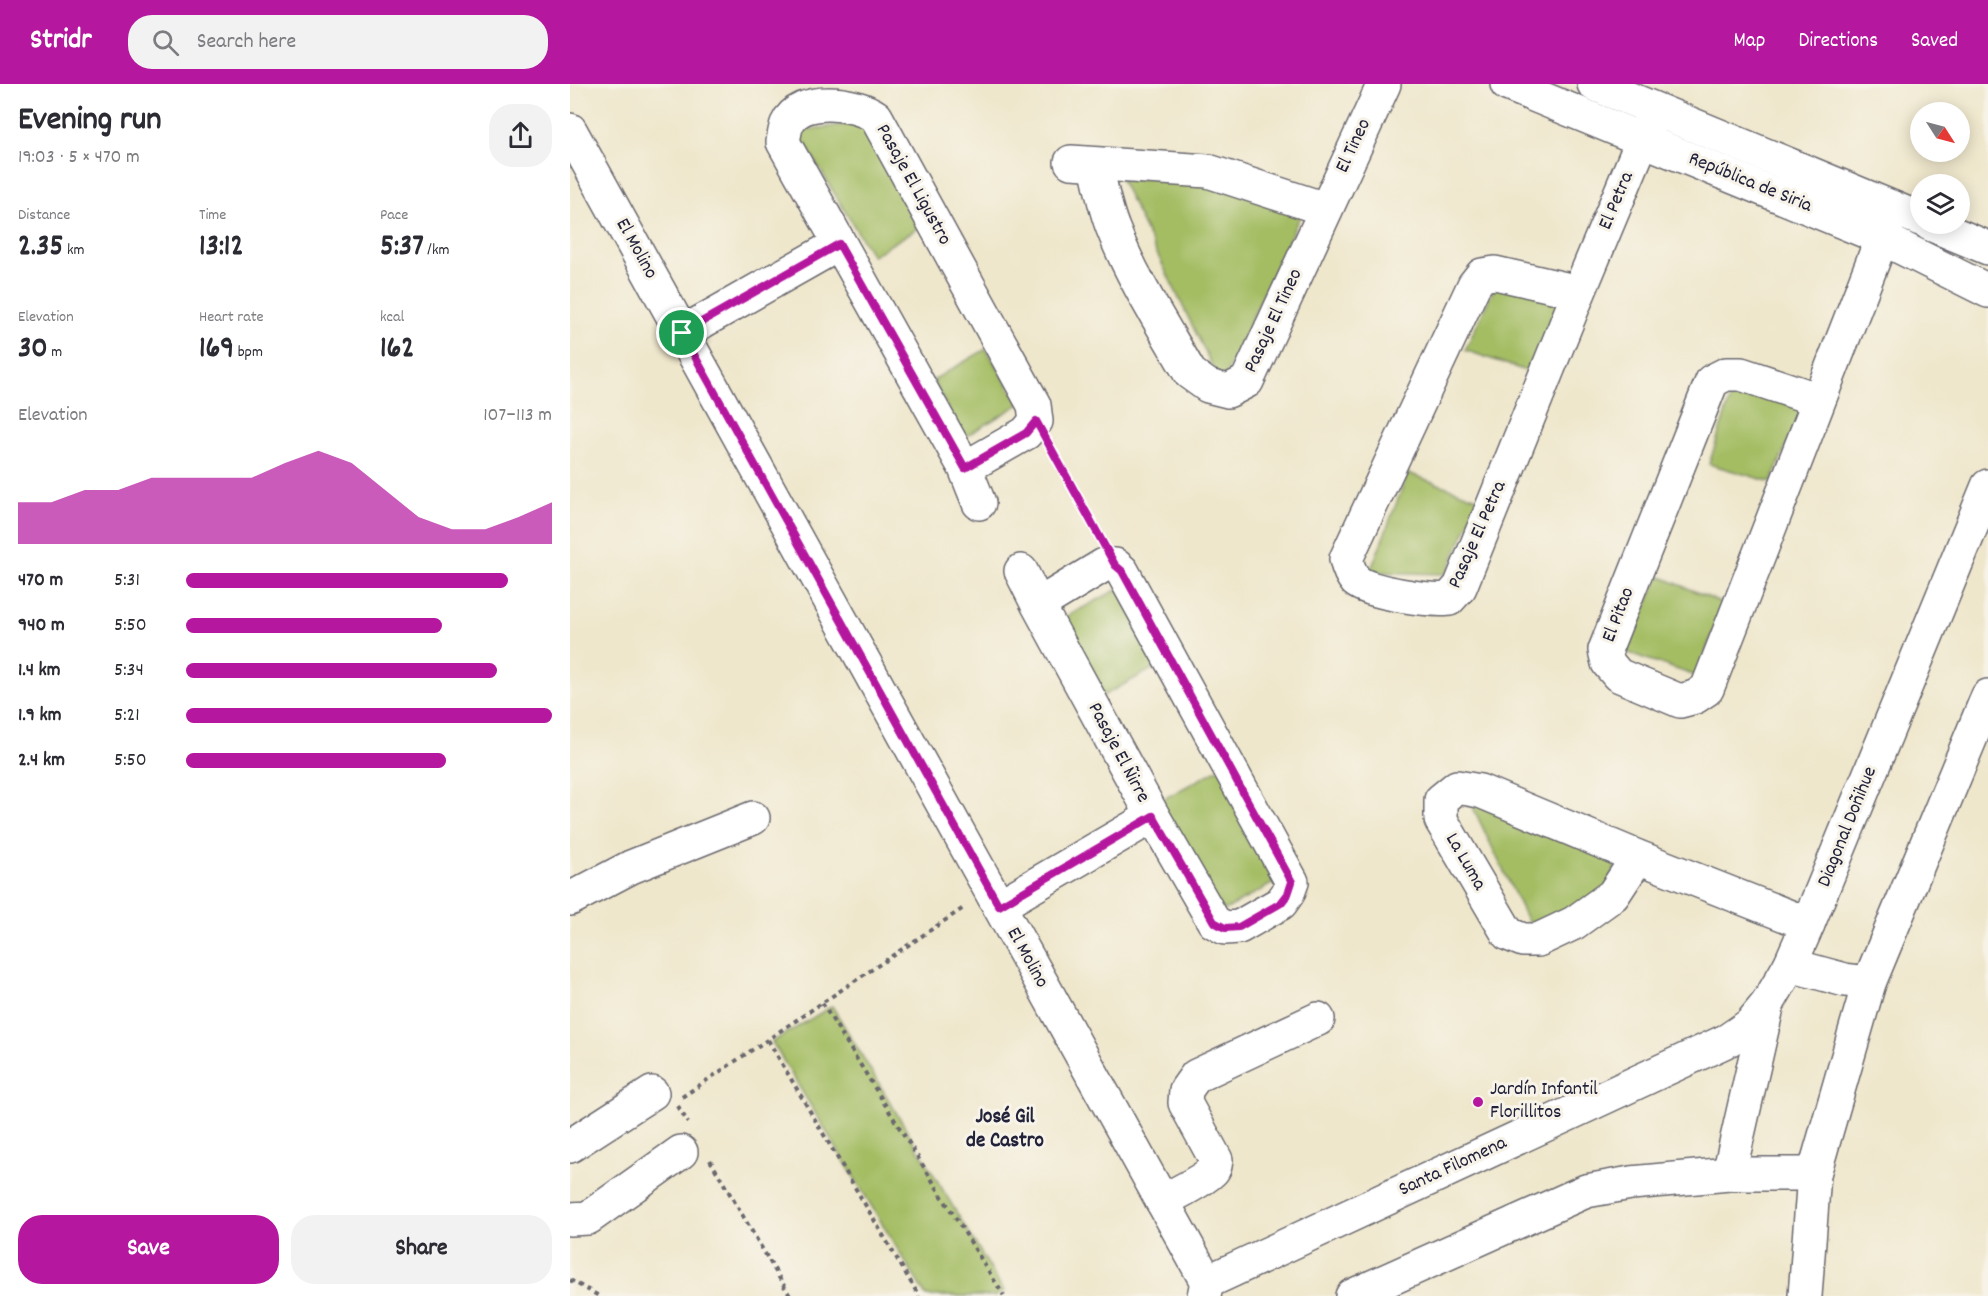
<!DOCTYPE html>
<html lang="en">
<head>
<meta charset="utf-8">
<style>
  :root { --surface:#fff; --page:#f2f2f3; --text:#2b2b33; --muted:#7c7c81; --accent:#b5179e }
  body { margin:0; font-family:Dekko,sans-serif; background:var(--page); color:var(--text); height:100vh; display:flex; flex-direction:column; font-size:22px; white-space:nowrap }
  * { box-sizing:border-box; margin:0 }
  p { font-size:20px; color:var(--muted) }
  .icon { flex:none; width:33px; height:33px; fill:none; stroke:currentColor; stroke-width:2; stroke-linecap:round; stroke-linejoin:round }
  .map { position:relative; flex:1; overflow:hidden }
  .details { display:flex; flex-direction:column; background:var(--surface); width:570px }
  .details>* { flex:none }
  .needle { width:39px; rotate:126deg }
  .controls { position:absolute; left:1340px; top:18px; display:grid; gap:12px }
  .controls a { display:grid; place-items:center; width:60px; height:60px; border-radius:50%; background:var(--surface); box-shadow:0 3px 15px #0003; font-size:30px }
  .pin { position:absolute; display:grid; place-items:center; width:51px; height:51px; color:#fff; margin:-26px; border:3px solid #fff; border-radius:50%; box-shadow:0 2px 6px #0007 }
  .round { display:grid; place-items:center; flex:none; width:63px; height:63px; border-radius:24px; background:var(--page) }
  .head { display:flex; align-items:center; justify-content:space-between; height:102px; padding:0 18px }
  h1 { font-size:33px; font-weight:800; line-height:45px }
  .figures { display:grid; grid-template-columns:repeat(3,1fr); gap:9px; height:102px; padding:6px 18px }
  .figures div { display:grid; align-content:center }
  .figures b { font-size:30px; font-weight:800 }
  .figures small { font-size:16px; font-weight:400 }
  .figures p { font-size:16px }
  .chart { height:168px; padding:12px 18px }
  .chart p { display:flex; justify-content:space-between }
  .chart svg { width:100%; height:108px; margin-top:6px; fill:var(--accent); opacity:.7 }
  .cta { display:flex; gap:12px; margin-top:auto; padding:12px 18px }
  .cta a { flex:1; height:69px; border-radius:24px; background:var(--accent); color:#fff; font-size:24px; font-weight:800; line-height:69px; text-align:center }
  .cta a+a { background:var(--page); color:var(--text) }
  ul { padding:0 18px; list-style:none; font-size:20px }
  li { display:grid; grid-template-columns:96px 72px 1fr; align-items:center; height:45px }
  li i { height:15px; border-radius:8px; background:var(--accent) }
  header { display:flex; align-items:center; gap:36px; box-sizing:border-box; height:84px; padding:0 30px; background:var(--accent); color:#fff }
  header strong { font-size:28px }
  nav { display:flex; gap:33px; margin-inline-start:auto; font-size:21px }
  .search { width:420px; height:54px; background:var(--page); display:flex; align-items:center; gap:15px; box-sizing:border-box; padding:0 21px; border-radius:24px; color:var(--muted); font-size:22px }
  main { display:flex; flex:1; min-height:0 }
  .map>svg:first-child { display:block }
  .green { fill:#a4bd63; stroke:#63704f; stroke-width:1.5 }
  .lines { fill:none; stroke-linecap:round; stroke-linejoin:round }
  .minor-casing { stroke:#6a676e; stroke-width:36 }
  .path { stroke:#6a676e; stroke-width:4; stroke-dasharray:4.5 4.5; stroke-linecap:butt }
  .minor { stroke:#fff; stroke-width:33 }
  .route-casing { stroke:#fff; stroke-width:12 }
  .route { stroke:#b5179e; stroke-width:8 }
  .poi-dot { fill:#b5179e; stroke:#f7f3e8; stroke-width:2 }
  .labels { text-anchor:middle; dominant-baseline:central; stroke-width:6; stroke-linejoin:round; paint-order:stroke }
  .street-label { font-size:20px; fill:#22223b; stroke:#f7f3e8 }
  .poi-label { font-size:20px; fill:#22223b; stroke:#f7f3e8; text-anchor:start }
  .neighbourhood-label { font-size:21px; font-weight:bold; fill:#22223b; stroke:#f7f3e8 }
</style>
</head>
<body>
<header>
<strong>Stridr</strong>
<div class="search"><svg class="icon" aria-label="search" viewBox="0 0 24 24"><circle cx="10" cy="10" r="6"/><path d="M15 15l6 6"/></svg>Search here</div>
<nav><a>Map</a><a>Directions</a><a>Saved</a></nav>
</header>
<main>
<section class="details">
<div class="head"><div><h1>Evening run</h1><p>19:03 · 5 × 470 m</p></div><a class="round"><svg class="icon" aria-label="share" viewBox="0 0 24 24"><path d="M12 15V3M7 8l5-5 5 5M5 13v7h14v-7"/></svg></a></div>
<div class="figures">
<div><p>Distance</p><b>2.35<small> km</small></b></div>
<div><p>Time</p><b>13:12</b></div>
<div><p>Pace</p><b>5:37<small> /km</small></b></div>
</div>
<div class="figures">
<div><p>Elevation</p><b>30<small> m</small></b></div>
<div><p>Heart rate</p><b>169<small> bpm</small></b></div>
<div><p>kcal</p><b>162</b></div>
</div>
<div class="chart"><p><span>Elevation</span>107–113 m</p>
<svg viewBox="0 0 160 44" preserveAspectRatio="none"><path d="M0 44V27L10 27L20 22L30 22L40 17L50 17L60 17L70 17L80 11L90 6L100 11L110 22L120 33L130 38L140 38L150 33L160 27V44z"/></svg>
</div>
<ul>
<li><b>470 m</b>5:31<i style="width:88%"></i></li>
<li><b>940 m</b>5:50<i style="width:70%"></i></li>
<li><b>1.4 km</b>5:34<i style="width:85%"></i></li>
<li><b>1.9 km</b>5:21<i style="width:100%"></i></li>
<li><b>2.4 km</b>5:50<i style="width:71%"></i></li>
</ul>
<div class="cta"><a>Save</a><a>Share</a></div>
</section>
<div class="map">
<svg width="1418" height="1212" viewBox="0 0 1418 1212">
  <rect width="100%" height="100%" fill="#f7f3e8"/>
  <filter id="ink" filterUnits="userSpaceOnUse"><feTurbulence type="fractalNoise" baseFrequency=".0167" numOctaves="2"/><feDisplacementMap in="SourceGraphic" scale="12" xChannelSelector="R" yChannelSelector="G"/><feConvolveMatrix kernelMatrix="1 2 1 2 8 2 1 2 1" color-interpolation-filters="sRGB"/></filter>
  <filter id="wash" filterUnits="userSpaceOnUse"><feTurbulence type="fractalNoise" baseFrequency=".008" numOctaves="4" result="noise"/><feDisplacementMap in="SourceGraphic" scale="24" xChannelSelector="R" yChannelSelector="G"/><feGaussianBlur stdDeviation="1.35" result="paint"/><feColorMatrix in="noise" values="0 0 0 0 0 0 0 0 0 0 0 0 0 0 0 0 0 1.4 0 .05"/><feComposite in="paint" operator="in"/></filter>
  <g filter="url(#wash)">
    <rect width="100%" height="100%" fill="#efe7cc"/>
    <!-- green -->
    <g class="green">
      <path d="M303,37L355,140L302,172L227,47Z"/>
      <path d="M637,91L730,132L651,300L551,96Z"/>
      <path d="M930,192L990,215L959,288L895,266Z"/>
      <path d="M416,265L450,320L393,354L363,296Z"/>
      <path d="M1164,303L1232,325L1201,398L1139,380Z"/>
      <path d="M838,389L910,415L876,490L800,488Z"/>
      <path d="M1089,492L1154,520L1126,592L1056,568Z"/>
      <path d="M548,505L588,582L531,613L490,536Z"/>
      <path d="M650,684L711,795L648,830L588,718Z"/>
      <path d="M899,715L1046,778L1039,803L999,833L958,838Z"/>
      <path d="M262,922L434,1207L426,1212H356L202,958Z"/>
    </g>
  </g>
  <g filter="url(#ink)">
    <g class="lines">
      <!-- minor casing -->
      <g class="minor-casing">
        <g id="minor">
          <path d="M937,0L1312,154L1418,207"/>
          <path d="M1024,0L1350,135"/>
          <path d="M0,46L637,1198"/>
          <path d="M501,78L638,87L755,125"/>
          <path d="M526,81C531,103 535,126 544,147C562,194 595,245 620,289L638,302L658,307L677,297L814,0"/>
          <path d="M1360,140L1418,164"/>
          <path d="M1009,208L925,189L912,191L904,201L776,475C778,484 780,490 786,497C800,509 861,517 879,515L890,503L1009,208L1085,26"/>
          <path d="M112,249L269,160"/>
          <path d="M1249,316L1171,290H1156L1142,297L1035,566L1038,579L1048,591L1110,617L1125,613L1137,605L1312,154L1323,124"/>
          <path d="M395,384L456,349L466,337L464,321L306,33C285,18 230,11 217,40C215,45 214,53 213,58L395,384L409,419"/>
          <path d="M451,487L468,521L583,732L644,838L655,844L669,843L711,819L718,809L722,798L552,487L545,481H534L468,521"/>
          <path d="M1068,773L1043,811L1004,839L968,856H953L938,850L871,736V716L887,703L910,707L1068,773L1238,840"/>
          <path d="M0,815L61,783L183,734"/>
          <path d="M429,822L583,732"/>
          <path d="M1220,881L1275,896L1299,899"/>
          <path d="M0,1062L82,1009"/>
          <path d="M1159,1090L1198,919L1220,881L1238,840L1418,402"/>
          <path d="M592,1117C604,1111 636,1095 643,1086C646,1082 645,1080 646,1076L615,1019L616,1006L626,992L748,935"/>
          <path d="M0,1135L18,1134L111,1068"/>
          <path d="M634,1212L637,1198L1158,956L1180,941L1198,919"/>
          <path d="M782,1212L1016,1107L1061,1099L1159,1090H1244"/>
          <path d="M1235,1212L1244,1090L1299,899L1418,612"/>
        </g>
      </g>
      <!-- path -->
      <g class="path">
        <path d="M482,367L529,452"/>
        <path d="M252,919L434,1212"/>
        <path d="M198,956L349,1212"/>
        <path d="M112,1013L395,823"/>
        <path d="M108,1022L118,1039"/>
        <path d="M140,1076L220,1212"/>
        <path d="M0,1196L29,1212"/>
      </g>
      <!-- minor -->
      <use href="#minor" class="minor"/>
    </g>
  </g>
  <g class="lines" filter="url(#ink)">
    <!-- route casing -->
    <g class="route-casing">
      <path id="route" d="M269,160L395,384L456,349L466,337L545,481L552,487L722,798L718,810L711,819L669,843L655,844L644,838L583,732L429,822L112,249Z"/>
    </g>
    <!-- route -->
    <use href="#route" class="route"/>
  </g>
  <!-- markers -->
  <circle class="poi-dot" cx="908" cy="1018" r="6"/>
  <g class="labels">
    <!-- street labels -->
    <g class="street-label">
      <text transform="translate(784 62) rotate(-65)">El Tineo</text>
      <text transform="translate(1180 99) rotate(22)">República de Siria</text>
      <text transform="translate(343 101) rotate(61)">Pasaje El Ligustro</text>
      <text transform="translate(1047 117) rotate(-67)">El Petra</text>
      <text transform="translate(66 165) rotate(61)">El Molino</text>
      <text transform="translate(704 237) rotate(-65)">Pasaje El Tineo</text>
      <text transform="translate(908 451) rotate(-66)">Pasaje El Petra</text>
      <text transform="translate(1049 531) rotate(-69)">El Pitao</text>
      <text transform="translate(548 669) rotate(62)">Pasaje El Ñirre</text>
      <text transform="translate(1278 743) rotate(-68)">Diagonal Doñihue</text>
      <text transform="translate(895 778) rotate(60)">La Luma</text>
      <text transform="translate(457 874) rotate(61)">El Molino</text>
      <text transform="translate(883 1083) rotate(-25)">Santa Filomena</text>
    </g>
    <!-- poi labels -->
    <g class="poi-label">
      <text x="920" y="1006">Jardín Infantil<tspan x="920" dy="23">Florillitos</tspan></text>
    </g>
    <!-- neighbourhood labels -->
    <g class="neighbourhood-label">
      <text x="435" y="1034">José Gil<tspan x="435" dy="24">de Castro</tspan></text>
    </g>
  </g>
</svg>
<div class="controls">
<a><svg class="needle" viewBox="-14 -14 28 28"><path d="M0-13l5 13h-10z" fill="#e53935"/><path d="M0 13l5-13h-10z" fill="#7c7c81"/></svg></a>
<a><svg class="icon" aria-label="layers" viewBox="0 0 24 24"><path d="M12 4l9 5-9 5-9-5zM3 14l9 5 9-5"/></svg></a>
</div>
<div class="pin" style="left:112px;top:249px;background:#1e9e55"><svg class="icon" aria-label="arrive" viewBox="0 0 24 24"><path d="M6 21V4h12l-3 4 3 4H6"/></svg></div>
</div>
</main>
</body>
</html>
